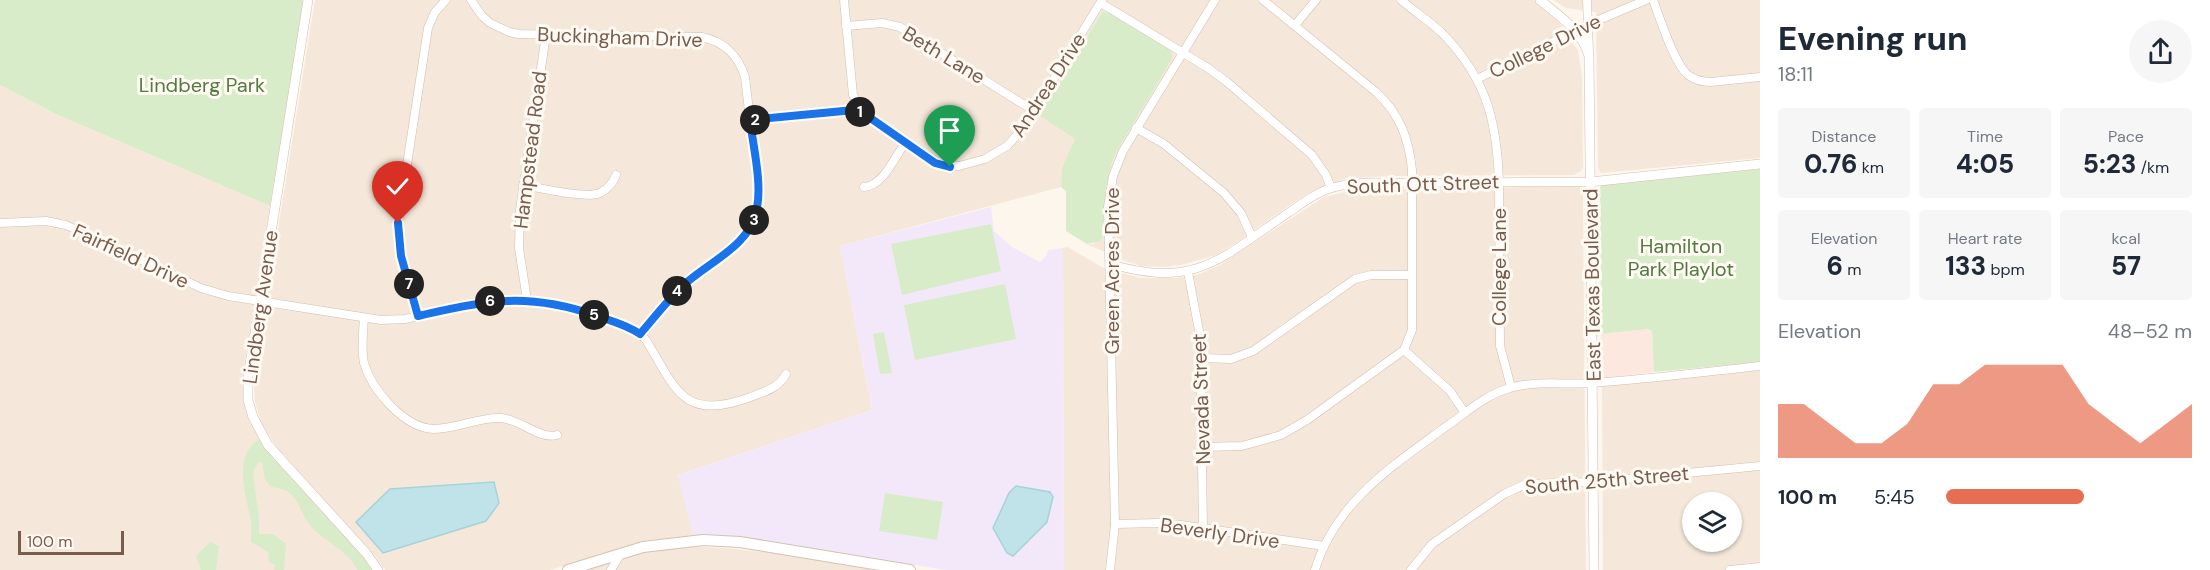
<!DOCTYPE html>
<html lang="en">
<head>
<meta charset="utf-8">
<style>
  :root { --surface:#fff; --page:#f6f6f7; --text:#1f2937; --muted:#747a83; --accent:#e76f51 }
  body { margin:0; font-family:"DM Sans",sans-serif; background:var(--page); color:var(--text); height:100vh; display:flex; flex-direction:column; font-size:22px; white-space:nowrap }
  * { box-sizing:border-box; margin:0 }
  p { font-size:20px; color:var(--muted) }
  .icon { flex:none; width:33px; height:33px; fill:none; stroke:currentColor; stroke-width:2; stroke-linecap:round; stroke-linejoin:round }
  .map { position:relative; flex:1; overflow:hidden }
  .drawer { display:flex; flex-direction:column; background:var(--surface); width:450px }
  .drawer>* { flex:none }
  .controls { position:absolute; left:1682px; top:492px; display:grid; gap:12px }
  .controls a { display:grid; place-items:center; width:60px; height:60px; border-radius:50%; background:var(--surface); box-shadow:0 2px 4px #0004; font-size:30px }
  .scale { position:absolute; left:18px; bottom:15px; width:106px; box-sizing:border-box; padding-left:6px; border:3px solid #7a5c4d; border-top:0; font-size:16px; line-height:21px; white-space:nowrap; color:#7a5c4d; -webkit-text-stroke:4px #fffaf3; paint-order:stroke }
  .pin { position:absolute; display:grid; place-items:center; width:51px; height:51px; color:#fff; margin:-62px -26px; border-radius:50% 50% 50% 0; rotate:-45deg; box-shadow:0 0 6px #0007 }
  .pin .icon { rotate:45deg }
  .km { position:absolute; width:30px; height:30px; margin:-15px; border-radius:50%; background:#222; color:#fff; font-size:16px; line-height:30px; text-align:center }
  .round { display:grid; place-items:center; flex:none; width:63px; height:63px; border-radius:32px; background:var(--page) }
  .headline { display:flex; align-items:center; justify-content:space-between; height:102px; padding:0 18px }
  h1 { font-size:33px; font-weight:800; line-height:45px }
  .stats { display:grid; grid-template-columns:repeat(3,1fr); gap:9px; height:102px; padding:6px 18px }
  .stats div { display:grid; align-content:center; border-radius:6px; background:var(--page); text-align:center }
  .stats b { font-size:26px; font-weight:800 }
  .stats small { font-size:16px; font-weight:400 }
  .stats p { font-size:16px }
  .chart { height:168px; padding:12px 18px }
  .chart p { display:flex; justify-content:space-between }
  .chart svg { width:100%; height:108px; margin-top:6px; fill:var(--accent); opacity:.7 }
  ul { padding:0 18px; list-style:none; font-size:20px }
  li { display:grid; grid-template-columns:96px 72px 1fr; align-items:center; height:45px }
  li i { height:15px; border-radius:8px; background:var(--accent) }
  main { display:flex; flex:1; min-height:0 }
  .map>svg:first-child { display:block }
  .residential { fill:#f5e8da; fill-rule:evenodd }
  .commercial { fill:#fde8e0 }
  .education { fill:#f3e8fa }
  .green { fill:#d8ecc9 }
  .water { fill:#bfe3e8; stroke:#a5d3da; stroke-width:1.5 }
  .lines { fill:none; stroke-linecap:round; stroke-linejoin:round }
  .minor-casing { stroke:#d1beb0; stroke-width:9 }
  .tertiary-casing { stroke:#d1beb0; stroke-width:10 }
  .secondary-casing { stroke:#d6c0b0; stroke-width:12 }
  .minor { stroke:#fff; stroke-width:8 }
  .tertiary { stroke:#fff; stroke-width:9 }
  .secondary { stroke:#fff; stroke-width:10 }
  .route-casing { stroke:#fff; stroke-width:12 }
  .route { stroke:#1a73e8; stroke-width:8 }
  .labels { text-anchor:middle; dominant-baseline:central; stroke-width:6; stroke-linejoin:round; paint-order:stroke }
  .street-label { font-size:20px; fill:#7a5c4d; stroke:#fffaf3 }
  .park-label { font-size:20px; fill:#537a41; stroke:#fffaf3 }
</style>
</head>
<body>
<main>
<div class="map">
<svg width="1760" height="570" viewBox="0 0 1760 570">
  <rect width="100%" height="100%" fill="#fdf6ec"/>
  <!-- residential -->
  <g class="residential">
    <path d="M315,0H1534L1558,20L1578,51L1582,76L1583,167L1581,171L1574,175L1389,176L1345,179L1309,193L1278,213L1239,241L1216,255L1185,264L1165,267L1141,266L1120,259L1087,244H1094L1112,162L1118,149L1172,59V52L1110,13L1104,12L1101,14L1039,114L1076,139L1062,168L1061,187L840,246L872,410L678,475L693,535L635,545L550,570H385L376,557L275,445L261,422L255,402L254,383L259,347Z"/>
    <path d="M1553,0H1760V158L1601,173L1598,168L1596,12L1566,8Z"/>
    <path d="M0,85L58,115L270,206L242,380L246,412L261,441L373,570H0Z"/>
    <path d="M1579,186L1583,191L1586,570H1064L1063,248L1068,247L1103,268L1141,278H1176L1197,275L1220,265L1324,197L1354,190Z"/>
    <path d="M1760,366V570H1603L1602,386ZM1692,502H1731V542H1692Z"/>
    <path d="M682,546L723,548L775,553L876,570H584L648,551Z"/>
  </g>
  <!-- commercial -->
  <path class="commercial" d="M1648,329L1652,331L1654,372L1606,378L1601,376V334Z"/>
  <!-- education -->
  <path class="education" d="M991,207L994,231L1012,247L1040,262L1046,256L1048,250L1063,248L1064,570H946L751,539L722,535H693L678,475L872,410L840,246Z"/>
  <!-- green -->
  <g class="green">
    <path d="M0,0H304L270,206L58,115L0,85Z"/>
    <path d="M1104,12L1110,13L1165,46L1172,52V59L1118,149L1112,162L1106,189L1103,236L1100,241L1087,244L1066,231V191L1061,187L1062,168L1075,139L1039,115L1101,14Z"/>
    <path d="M1760,169V362L1654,372L1652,331L1648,329L1601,334L1600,187L1603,185Z"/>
    <path d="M991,224L1001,271L902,295L891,244Z"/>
    <path d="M1005,284L1016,339L915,360L904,305Z"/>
    <path d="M884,332L892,373L880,374L873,334Z"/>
    <path d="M259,439C296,483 340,523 373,570H357C349,550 322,541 309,524C302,516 300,503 292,495C285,489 280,488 271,487L265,480L262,461L258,463L253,472L259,520V534H273L286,544L284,570H274L275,564L269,563L268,552L251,542C251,536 252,530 251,523C247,497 231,457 259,439Z"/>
    <path d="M885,493L943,502L937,540L879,531Z"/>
    <path d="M210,542L219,546L216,570H201L196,556Z"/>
  </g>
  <!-- water -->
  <g class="water">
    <path d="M494,482L499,503L486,521L383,553L356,522L390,489Z"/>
    <path d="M1016,486L1050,492L1053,497L1047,522L1013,556L1007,553L993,528L1009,493Z"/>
  </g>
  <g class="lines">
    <!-- minor casing -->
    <g class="minor-casing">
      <g id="minor">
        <path d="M471,0L482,16L490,23L509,32L519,34L702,37C725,42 738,55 745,77L758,188L757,209L754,219L743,239L687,282L640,334"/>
        <path d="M844,0L853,95L863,112"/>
        <path d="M1401,0C1415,12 1431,22 1444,35C1487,80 1497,122 1499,182L1500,346L1511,387"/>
        <path d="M1587,0L1589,52"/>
        <path d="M1653,0C1660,18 1674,63 1688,75C1695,80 1702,82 1711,82L1760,77"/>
        <path d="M1101,3L1208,68L1227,82L1312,155L1326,175L1331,188"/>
        <path d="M1295,25L1316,0"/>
        <path d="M846,26L882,23L900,27L1034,111"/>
        <path d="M1477,79L1589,24L1646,0"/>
        <path d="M750,120L854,110L865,115L942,165L959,166L985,159L1007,146L1024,127L1102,0"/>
        <path d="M1136,128L1164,144L1224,193L1241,213L1252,237"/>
        <path d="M523,185C541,188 585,199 600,193C608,189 613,183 616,175"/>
        <path d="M864,187C883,186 895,157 905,143"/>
        <path d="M0,223L46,221L66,225L201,288L228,296L381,320L405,319L479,302L508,300L548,303L582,311L625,325L640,334L646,340C676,389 682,421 748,398C763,392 778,389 786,374"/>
        <path d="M1110,264C1196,289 1220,259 1288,213C1303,203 1318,191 1335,187C1367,180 1399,183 1431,183C1484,182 1537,182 1590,182"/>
        <path d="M1188,272L1200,336L1203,528"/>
        <path d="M527,300L519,248L520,210L546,35"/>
        <path d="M419,316L401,256L398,223L428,28L435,12L446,0"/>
        <path d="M364,318C363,333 361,348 364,363C372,390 404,428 434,429C457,429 478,417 501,418C520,419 540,440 557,435"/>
        <path d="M1404,350L1450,391L1465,413"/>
        <path d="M1201,358L1231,359L1253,351L1355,279L1371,275H1411"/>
        <path d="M1203,447L1242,446L1281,435L1307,420L1404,350L1412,330V170C1409,139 1400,114 1376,92L1263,0"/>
        <path d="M1115,524L1159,523L1181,525L1324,546"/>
        <path d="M611,570L621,553"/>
        <path d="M1110,570L1115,524L1108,207L1113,176L1123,151L1215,0"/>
        <path d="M1315,570C1335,503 1391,467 1444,428C1465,414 1486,394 1510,388C1537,380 1564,385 1592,383C1648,379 1704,372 1760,366"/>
        <path d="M1411,570L1432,544L1504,494L1526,484L1594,482L1760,466"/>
        <path d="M1730,570L1760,567"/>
      </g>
    </g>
    <!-- tertiary casing -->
    <g class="tertiary-casing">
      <g id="tertiary">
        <path d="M308,0L248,377V400L253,417L268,445L366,553L378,570"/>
        <path d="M1540,0C1559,16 1582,30 1589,56L1594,570"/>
        <path d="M1590,182L1760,164"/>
      </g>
    </g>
    <!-- secondary casing -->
    <g class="secondary-casing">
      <path id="secondary" d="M568,570L643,547L703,540L740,542L910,570"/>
    </g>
    <!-- minor -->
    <use href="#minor" class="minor"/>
    <!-- tertiary -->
    <use href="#tertiary" class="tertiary"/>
    <!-- secondary -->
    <use href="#secondary" class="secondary"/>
  </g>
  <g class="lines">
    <!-- route casing -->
    <g class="route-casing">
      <path id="route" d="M398,223L401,256L418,316C488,300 528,292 597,316C612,321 627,325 640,334C655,317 669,298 686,283C712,260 751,245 757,208C762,182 753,146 750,120L854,110L866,115L935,163L950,167"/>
    </g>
    <!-- route -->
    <use href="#route" class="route"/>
  </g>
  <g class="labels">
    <!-- street labels -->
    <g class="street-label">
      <text transform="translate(620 37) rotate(2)">Buckingham Drive</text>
      <text transform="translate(1545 46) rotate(-26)">College Drive</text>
      <text transform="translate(944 55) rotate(31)">Beth Lane</text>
      <text transform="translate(1048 85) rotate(-57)">Andrea Drive</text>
      <text transform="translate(530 150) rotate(-83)">Hampstead Road</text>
      <text transform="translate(1423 184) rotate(-2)">South Ott Street</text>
      <text transform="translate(131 256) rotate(25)">Fairfield Drive</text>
      <text transform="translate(1499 267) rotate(-90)">College Lane</text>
      <text transform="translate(1112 271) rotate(-90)">Green Acres Drive</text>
      <text transform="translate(1592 285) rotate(-91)">East Texas Boulevard</text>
      <text transform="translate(260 307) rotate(-82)">Lindberg Avenue</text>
      <text transform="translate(1201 399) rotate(-92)">Nevada Street</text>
      <text transform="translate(1607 480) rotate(-5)">South 25th Street</text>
      <text transform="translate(1220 533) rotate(8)">Beverly Drive</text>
    </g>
    <!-- park labels -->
    <g class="park-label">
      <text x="202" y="85">Lindberg Park</text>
      <text x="1681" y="246">Hamilton<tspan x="1681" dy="23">Park Playlot</tspan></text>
    </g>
  </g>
</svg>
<div class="controls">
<a><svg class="icon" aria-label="layers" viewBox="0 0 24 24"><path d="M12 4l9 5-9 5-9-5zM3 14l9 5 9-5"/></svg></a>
</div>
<div class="scale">100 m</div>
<div class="pin" style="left:950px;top:167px;background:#1e9e55"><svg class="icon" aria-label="arrive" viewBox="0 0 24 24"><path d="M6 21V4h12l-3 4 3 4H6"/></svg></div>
<div class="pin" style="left:398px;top:223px;background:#d93025"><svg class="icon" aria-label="check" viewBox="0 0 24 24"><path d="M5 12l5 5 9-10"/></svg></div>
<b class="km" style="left:860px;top:112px">1</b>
<b class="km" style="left:755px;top:120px">2</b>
<b class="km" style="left:754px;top:220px">3</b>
<b class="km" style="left:677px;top:291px">4</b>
<b class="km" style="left:594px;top:315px">5</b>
<b class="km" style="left:490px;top:301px">6</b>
<b class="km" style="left:409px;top:284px">7</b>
</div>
<section class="drawer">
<div class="headline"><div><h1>Evening run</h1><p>18:11</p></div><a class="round"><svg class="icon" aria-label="share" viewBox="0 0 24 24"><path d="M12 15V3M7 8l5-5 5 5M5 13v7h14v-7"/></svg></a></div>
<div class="stats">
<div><p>Distance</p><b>0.76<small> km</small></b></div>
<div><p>Time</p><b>4:05</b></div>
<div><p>Pace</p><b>5:23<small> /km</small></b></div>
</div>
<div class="stats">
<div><p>Elevation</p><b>6<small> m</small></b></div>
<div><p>Heart rate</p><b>133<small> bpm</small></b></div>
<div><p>kcal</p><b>57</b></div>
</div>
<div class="chart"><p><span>Elevation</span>48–52 m</p>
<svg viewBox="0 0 160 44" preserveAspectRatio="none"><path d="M0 44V22L10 22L20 30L30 38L40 38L50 30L60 14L70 14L80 6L90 6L100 6L110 6L120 22L130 30L140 38L150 30L160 22V44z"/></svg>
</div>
<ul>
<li><b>100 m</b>5:45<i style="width:56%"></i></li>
</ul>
</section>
</main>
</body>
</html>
